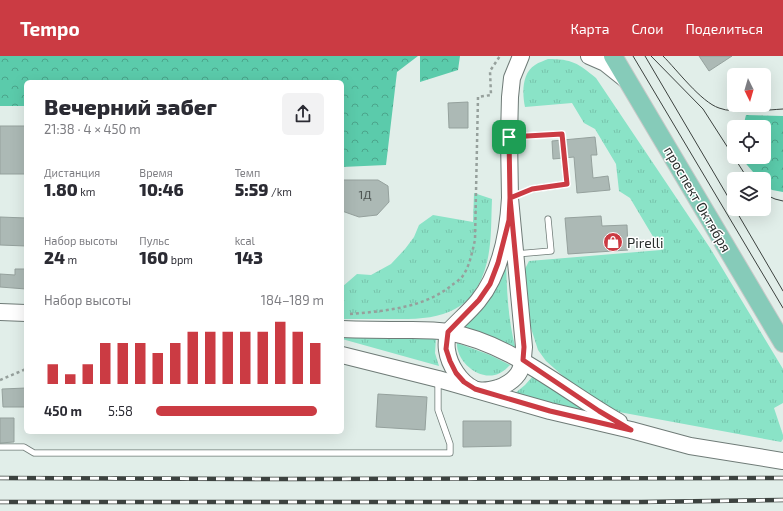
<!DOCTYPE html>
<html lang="ru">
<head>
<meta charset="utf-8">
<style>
  :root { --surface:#fff; --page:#f2f2f3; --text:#2b2b33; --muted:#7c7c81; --accent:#cb3b43 }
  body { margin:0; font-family:"Exo 2",sans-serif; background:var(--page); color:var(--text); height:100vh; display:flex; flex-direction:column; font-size:15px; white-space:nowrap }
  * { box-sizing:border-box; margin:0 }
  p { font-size:13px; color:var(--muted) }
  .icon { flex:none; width:22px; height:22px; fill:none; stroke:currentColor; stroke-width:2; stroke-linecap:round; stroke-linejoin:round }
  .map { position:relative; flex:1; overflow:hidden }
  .sheet { position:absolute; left:24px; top:24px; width:320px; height:354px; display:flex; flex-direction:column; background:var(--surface); border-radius:6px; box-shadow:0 4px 16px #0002 }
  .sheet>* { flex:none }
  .needle { width:26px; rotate:175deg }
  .controls { position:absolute; left:727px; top:12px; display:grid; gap:8px }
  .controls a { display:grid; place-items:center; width:44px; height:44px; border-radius:6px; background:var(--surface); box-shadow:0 4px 16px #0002; font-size:20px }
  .pin { position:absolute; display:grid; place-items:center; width:34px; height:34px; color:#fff; margin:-17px; border-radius:8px; box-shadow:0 2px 6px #0006 }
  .round { display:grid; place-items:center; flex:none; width:42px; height:42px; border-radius:6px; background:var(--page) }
  .overview { display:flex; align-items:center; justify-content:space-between; height:68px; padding:0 20px }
  h1 { font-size:22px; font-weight:800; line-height:30px }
  .metrics { display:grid; grid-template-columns:repeat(3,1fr); gap:6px; height:68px; padding:4px 20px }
  .metrics div { display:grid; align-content:center }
  .metrics b { font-size:17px; font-weight:800 }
  .metrics small { font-size:11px; font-weight:400 }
  .metrics p { font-size:11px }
  .chart { height:112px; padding:8px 20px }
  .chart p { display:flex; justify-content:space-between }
  .chart svg { width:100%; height:72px; margin-top:4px; stroke:var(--accent); stroke-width:6 }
  ul { padding:0 20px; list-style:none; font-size:13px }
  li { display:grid; grid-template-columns:64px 48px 1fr; align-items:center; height:30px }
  li i { height:10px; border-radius:5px; background:var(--accent) }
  header { display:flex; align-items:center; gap:24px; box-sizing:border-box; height:56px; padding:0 20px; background:var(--accent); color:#fff }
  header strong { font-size:19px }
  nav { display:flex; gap:22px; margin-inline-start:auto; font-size:14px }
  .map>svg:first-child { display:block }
  .grass { fill:url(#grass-tufts) }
  .forest { fill:url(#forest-crowns) }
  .building { fill:#acb9b5; stroke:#95a19d }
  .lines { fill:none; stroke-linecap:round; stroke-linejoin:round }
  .service-casing { stroke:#6f7b77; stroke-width:7 }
  .secondary-casing { stroke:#6f7b77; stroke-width:18 }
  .primary-casing { stroke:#c7c9c8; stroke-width:20 }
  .path { stroke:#96a09c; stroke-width:2.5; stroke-dasharray:3 3; stroke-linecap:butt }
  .service { stroke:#fff; stroke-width:5.5 }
  .secondary { stroke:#fff; stroke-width:16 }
  .primary { stroke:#86cbb9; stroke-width:18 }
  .tram { stroke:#3c423f; stroke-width:1 }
  .rail-casing { stroke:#3c423f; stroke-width:4.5 }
  .rail { stroke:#fff; stroke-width:3; stroke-dasharray:9; stroke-linecap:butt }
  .route-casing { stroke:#fff; stroke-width:8 }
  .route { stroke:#cb3b43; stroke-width:5 }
  .labels { text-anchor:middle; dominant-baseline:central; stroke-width:3; stroke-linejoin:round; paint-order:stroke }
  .number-label { font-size:12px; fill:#4a514e }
  .street-label { font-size:14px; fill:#292e2c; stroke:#fff }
  .poi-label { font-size:14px; fill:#292e2c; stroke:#fff; text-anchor:start }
</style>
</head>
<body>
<header>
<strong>Tempo</strong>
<nav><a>Карта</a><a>Слои</a><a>Поделиться</a></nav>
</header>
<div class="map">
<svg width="783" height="455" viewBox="0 0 783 455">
  <defs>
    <pattern id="grass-tufts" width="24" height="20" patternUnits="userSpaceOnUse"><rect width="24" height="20" fill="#8ae3c7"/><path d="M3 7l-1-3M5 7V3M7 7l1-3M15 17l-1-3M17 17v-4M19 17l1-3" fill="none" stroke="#77c3ab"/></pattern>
    <pattern id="forest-crowns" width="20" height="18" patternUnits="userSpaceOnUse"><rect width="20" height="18" fill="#5bcbab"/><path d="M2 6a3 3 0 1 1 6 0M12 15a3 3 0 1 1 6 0" fill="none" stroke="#4ba58b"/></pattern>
  </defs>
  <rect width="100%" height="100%" fill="#e1eee9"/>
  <!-- grass -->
  <g class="grass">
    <path d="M548,3C572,3 578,7 596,22L710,192L783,313V347L774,352L783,379V383L781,386L619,356L580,335L546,305L538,294L530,269L526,242L525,213L529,205L661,194L630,142L619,135L616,108L595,73L584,67L572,47L525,51C522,37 522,17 535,9C539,6 544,5 548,3Z"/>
    <path d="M474,137L492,143C491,164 492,186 487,206C474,259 438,264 391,263C374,263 358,263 342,263V231L357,218L371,219L391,208L405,193L414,181L419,169L433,159L473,166Z"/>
    <path d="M506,207C507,236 508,265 516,294L461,272C467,267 474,262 480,256C493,243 499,224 506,207Z"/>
    <path d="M342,281L436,282L435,297L439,310L342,283Z"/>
    <path d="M457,287L490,299L510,309C507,312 504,315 500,317C481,327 456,306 457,287Z"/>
    <path d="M533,320L589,358L514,338L525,329Z"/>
  </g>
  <!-- forest -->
  <g class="forest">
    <path d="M0,0H418L397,16L386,109L342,111V26H26V50H0Z"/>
    <path d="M420,0H460L458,14L420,26Z"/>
    <path d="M746,59L783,60V136L772,134L764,127V123H759L742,103V101H764V71H743Z"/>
  </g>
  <!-- building -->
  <g class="building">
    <path d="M699,0H732L709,15Z"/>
    <path d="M468,46V72H449L448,47Z"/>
    <rect x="0" y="70" width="26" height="48"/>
    <path d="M595,81L597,99H591L593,122L608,120L610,134L577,137L574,101L553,103L552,85Z"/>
    <path d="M342,124H378L388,130L389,146L377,159L359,161L342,155Z"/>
    <path d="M601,160L602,170L627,169L628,194L568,198L565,162Z"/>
    <path d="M0,161L26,162V190L0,189Z"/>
    <path d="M15,213H26V233L0,231V218L15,219Z"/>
    <path d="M26,332V351H3L2,333Z"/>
    <path d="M378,338L427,341L425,374L376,371Z"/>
    <path d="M0,362H14V386L0,387Z"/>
    <path d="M463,365H511V390L463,391Z"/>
    <rect x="85" y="376" width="52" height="1"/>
  </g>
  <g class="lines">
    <!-- service casing -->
    <g class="service-casing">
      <g id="service">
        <path d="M509,81L562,78L567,128L532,133L512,141"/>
        <path d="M516,198L551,195L548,163"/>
        <path d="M0,391H24L34,397H450V388L438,354V325"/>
      </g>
    </g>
    <!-- secondary casing -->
    <g class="secondary-casing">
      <g id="secondary">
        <path d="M589,0L605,7L625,23"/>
        <path d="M510,142C508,177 501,217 478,245C469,256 458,265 448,276C447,281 446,288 447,294C449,309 460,326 474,333C481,336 491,334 498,332C506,329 513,325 518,318C523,311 523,300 524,291L510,142L509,81L510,41L512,22L521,0"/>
        <path d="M0,256L26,257"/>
        <path d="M342,273C365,274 389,274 412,274C424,274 436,274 448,276C511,287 564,335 619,366"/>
        <path d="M342,299L438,323L550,355L631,374L690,390L783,405"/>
      </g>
    </g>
    <!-- primary casing -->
    <g class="primary-casing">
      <path id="primary" d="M613,0L783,287"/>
    </g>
    <!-- path -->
    <g class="path">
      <path d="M350,258C385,255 424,252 452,229C455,227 459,224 462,221C470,210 472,196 475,184L478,41L491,39L490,15L500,0"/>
      <path d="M0,324L26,313"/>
    </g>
    <!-- service -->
    <use href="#service" class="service"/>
    <!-- secondary -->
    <use href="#secondary" class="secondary"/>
    <!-- primary -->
    <use href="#primary" class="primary"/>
    <!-- tram -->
    <g class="tram">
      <path d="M633,0L783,252"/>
      <path d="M645,0L734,151"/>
      <path d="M651,0L703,53L748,123"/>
      <path d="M663,0C677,14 701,46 719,52C734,58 766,54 783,53"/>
      <path d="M764,138L775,143L783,145"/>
      <path d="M735,153L783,235"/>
    </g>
    <!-- rail casing -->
    <g class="rail-casing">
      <g id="rail">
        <path d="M0,422L289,423L783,422"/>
        <path d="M0,446H641L783,444"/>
      </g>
    </g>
    <!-- rail -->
    <use href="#rail" class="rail"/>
  </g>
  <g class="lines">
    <!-- route casing -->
    <g class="route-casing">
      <path id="route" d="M509,81L510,142L509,164L498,207L490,228L479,244L448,276L446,293L450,305L456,317L464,326L475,333L550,355L631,374L599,355L523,304L524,291L510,142L532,133L567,128L562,78L509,81"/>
    </g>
    <!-- route -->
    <use href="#route" class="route"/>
  </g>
  <!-- icons -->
  <defs>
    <g id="shop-disc" transform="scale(1)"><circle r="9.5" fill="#cb3b43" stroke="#fff"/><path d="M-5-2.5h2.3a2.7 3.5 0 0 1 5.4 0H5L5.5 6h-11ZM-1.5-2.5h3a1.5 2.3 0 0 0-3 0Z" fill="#fff"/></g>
  </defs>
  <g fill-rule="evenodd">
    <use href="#shop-disc" x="613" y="186"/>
  </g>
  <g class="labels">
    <!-- number labels -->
    <g class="number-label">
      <text x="365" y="138">1Д</text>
    </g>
    <!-- street labels -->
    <g class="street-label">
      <text transform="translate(698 143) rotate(60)">проспект Октября</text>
    </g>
    <!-- poi labels -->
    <g class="poi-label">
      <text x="627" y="186">Pirelli</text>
    </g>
  </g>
</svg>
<div class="controls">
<a><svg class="needle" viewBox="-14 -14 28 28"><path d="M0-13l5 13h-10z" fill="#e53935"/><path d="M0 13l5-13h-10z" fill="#7c7c81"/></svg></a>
<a><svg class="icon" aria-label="locate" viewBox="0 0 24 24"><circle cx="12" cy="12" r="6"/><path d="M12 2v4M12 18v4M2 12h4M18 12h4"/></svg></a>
<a><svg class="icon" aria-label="layers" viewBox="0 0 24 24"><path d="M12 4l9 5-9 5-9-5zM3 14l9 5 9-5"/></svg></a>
</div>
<div class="pin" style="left:509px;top:81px;background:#1e9e55"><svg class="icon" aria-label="arrive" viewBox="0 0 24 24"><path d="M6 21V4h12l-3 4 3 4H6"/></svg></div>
<section class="sheet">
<div class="overview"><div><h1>Вечерний забег</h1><p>21:38 · 4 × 450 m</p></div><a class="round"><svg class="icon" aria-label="share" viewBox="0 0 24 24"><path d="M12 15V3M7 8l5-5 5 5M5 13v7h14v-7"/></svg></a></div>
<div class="metrics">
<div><p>Дистанция</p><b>1.80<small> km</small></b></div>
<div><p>Время</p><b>10:46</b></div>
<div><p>Темп</p><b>5:59<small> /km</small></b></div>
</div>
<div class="metrics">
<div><p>Набор высоты</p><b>24<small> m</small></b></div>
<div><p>Пульс</p><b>160<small> bpm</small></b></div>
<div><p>kcal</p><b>143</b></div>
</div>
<div class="chart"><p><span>Набор высоты</span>184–189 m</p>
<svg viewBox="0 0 160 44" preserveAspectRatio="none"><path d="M5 44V32M15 44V38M25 44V32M35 44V19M45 44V19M55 44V19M65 44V25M75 44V19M85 44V12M95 44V12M105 44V12M115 44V12M125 44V12M135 44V6M145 44V12M155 44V19"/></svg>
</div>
<ul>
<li><b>450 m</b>5:58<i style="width:96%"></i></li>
</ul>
</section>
</div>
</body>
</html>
